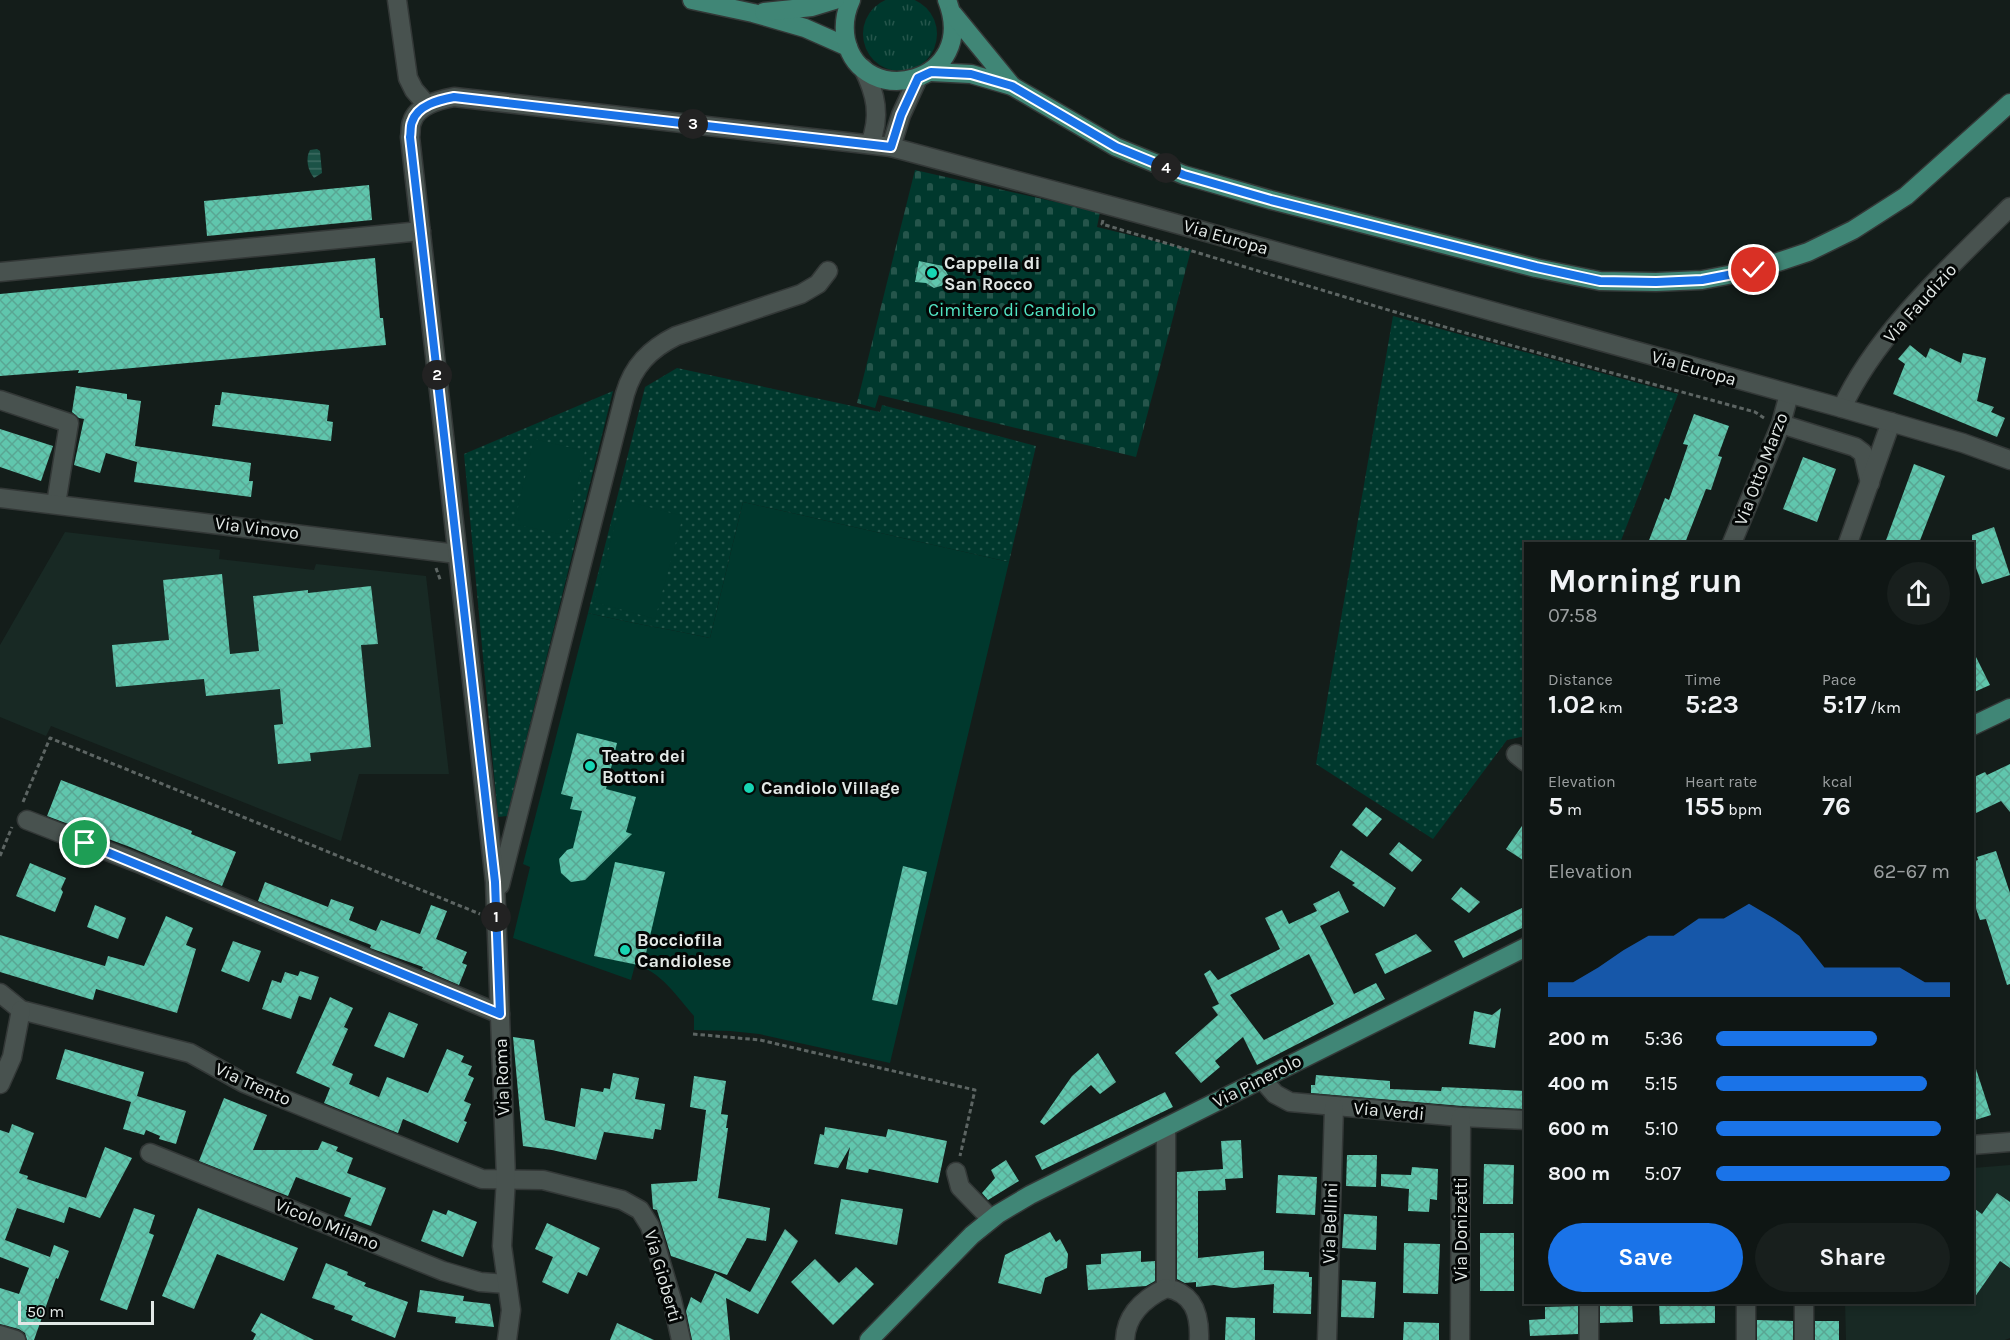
<!DOCTYPE html>
<html lang="en">
<head>
<meta charset="utf-8">
<style>
  :root { --surface:#0f1614; --page:#181f1d; --text:#f1f3f6; --muted:#9b9fa0; --line:#2f3534; --accent:#1a73e8 }
  body { margin:0; font-family:Karla,sans-serif; background:var(--page); color:var(--text); height:100vh; display:flex; flex-direction:column; font-size:22px; white-space:nowrap }
  * { box-sizing:border-box; margin:0 }
  p { font-size:20px; color:var(--muted) }
  .icon { flex:none; width:33px; height:33px; fill:none; stroke:currentColor; stroke-width:2; stroke-linecap:round; stroke-linejoin:round }
  .map { position:relative; flex:1; overflow:hidden }
  .details { position:absolute; left:1524px; top:542px; width:450px; height:762px; display:flex; flex-direction:column; background:var(--surface); border-radius:0px; box-shadow:0 3px 9px #0003,0 0 0 2px var(--line) }
  .details>* { flex:none }
  .scale { position:absolute; left:18px; bottom:15px; width:136px; box-sizing:border-box; padding-left:6px; border:3px solid #e2e8e6; border-top:0; font-size:16px; line-height:21px; white-space:nowrap; color:#e2e8e6; -webkit-text-stroke:4px #040706; paint-order:stroke }
  .pin { position:absolute; display:grid; place-items:center; width:51px; height:51px; color:#fff; margin:-26px; border:3px solid #fff; border-radius:50%; box-shadow:0 2px 6px #0007 }
  .km { position:absolute; width:30px; height:30px; margin:-15px; border-radius:50%; background:#222; color:#fff; font-size:16px; line-height:30px; text-align:center }
  .round { display:grid; place-items:center; flex:none; width:63px; height:63px; border-radius:32px; background:var(--page) }
  .overview { display:flex; align-items:center; justify-content:space-between; height:102px; padding:0 24px }
  h1 { font-size:33px; font-weight:700; line-height:45px }
  .figures { display:grid; grid-template-columns:repeat(3,1fr); gap:9px; height:102px; padding:6px 24px }
  .figures div { display:grid; align-content:center }
  .figures b { font-size:26px; font-weight:700 }
  .figures small { font-size:16px; font-weight:400 }
  .figures p { font-size:16px }
  .chart { height:168px; padding:12px 24px }
  .chart p { display:flex; justify-content:space-between }
  .chart svg { width:100%; height:108px; margin-top:6px; fill:var(--accent); opacity:.7 }
  .button { display:flex; gap:12px; margin-top:auto; padding:12px 24px }
  .button a { flex:1; height:69px; border-radius:36px; background:var(--accent); color:#fff; font-size:24px; font-weight:700; line-height:69px; text-align:center }
  .button a+a { background:var(--page); color:var(--text) }
  ul { padding:0 24px; list-style:none; font-size:20px }
  li { display:grid; grid-template-columns:96px 72px 1fr; align-items:center; height:45px }
  li i { height:15px; border-radius:8px; background:var(--accent) }
  .map>svg:first-child { display:block }
  .built { fill:#182924 }
  .grass { fill:url(#grass-tufts) }
  .cemetery { fill:url(#cemetery-stones) }
  .park { fill:url(#park-dots) }
  .pitch { fill:#00382d }
  .water { fill:url(#water-rules) }
  .building { fill:url(#building-cross-hatch); fill-rule:evenodd }
  .lines { fill:none; stroke-linecap:round; stroke-linejoin:round }
  .minor-casing { stroke:#333837; stroke-width:21 }
  .major-casing { stroke:#333837; stroke-width:21 }
  .path { stroke:#5d6563; stroke-width:3; stroke-dasharray:4.5 3; stroke-linecap:butt }
  .minor { stroke:#48524f; stroke-width:18 }
  .major { stroke:#408676; stroke-width:18 }
  .route-casing { stroke:#fff; stroke-width:12 }
  .route { stroke:#1a73e8; stroke-width:8 }
  .poi-dot { fill:#17d5b3; stroke:#040706; stroke-width:2 }
  .labels { text-anchor:middle; dominant-baseline:central; stroke-width:6; stroke-linejoin:round; paint-order:stroke }
  .street-label { font-size:18px; fill:#e2e8e6; stroke:#040706 }
  .poi-label { font-size:18px; font-weight:bold; fill:#e2e8e6; stroke:#040706; text-anchor:start }
  .park-label { font-size:18px; fill:#52e5c4; stroke:#040706 }
</style>
</head>
<body>
<div class="map">
<svg width="2010" height="1340" viewBox="0 0 2010 1340">
  <defs>
    <pattern id="grass-tufts" width="24" height="20" patternUnits="userSpaceOnUse" patternTransform="scale(1.5)"><rect width="24" height="20" fill="#00382d"/><path d="M3 7l-1-3M5 7V3M7 7l1-3M15 17l-1-3M17 17v-4M19 17l1-3" fill="none" stroke="#25554b"/></pattern>
    <pattern id="cemetery-stones" width="16" height="16" patternUnits="userSpaceOnUse" patternTransform="scale(1.5)"><rect width="16" height="16" fill="#00382d"/><path d="M2 7V4a2 2 0 0 1 4 0v3zM10 15v-3a2 2 0 0 1 4 0v3z" fill="#25554b"/></pattern>
    <pattern id="park-dots" width="8" height="8" patternUnits="userSpaceOnUse" patternTransform="scale(1.5)"><rect width="8" height="8" fill="#00382d"/><path d="M2 2h.1M6 6h.1" fill="none" stroke="#25554b" stroke-width="1.8" stroke-linecap="round"/></pattern>
    <pattern id="water-rules" width="6" height="5" patternUnits="userSpaceOnUse" patternTransform="scale(1.5)"><rect width="6" height="5" fill="#1b5246"/><path d="M0 2.5h6" fill="none" stroke="#3c6b61"/></pattern>
    <pattern id="building-cross-hatch" width="8" height="8" patternUnits="userSpaceOnUse" patternTransform="scale(1.5)"><rect width="8" height="8" fill="#60c6ad"/><path d="M0 0l8 8M0 8l8-8" fill="none" stroke="#59a693"/></pattern>
  </defs>
  <rect width="100%" height="100%" fill="#141d1a"/>
  <!-- built -->
  <g class="built">
    <path d="M65,532L220,550L219,559L314,570L316,564L426,576L449,774H359L341,841L51,726L46,736L0,717V645Z"/>
    <path d="M2010,1165V1338L2005,1340H1846L1845,1302H1972L1973,1168Z"/>
  </g>
  <!-- grass -->
  <circle class="grass" cx="900" cy="34" r="37"/>
  <!-- cemetery -->
  <path class="cemetery" d="M915,170L1100,212L1097,227L1191,250L1136,457L879,395L875,408L857,403Z"/>
  <!-- park -->
  <g class="park">
    <path d="M1393,316L1678,394L1620,543H1526L1525,736L1507,740L1433,839L1316,764Z"/>
    <path d="M677,368L880,412L882,405L1036,446L1009,562L743,502L710,638C669,629 629,623 588,613L645,387Z"/>
    <path d="M613,391L507,816L498,817L464,454Z"/>
  </g>
  <!-- pitch -->
  <g class="pitch">
    <path d="M534,439L585,451L565,535L514,524Z"/>
    <path d="M622,500L683,516L655,619L594,602Z"/>
    <path d="M743,502L1009,562L890,1063L759,1034L730,1031L694,1030V1016C678,998 659,969 635,965L631,980L513,938L530,867L523,864L588,613C629,623 669,629 710,638Z"/>
  </g>
  <!-- water -->
  <path class="water" d="M317,149L320,151L322,173L314,178C308,171 305,158 310,150Z"/>
  <!-- building -->
  <g class="building">
    <path d="M369,185L372,220L207,236L204,201Z"/>
    <path d="M375,258L380,318H383L386,345L78,373L79,370L0,376V294Z"/>
    <path d="M919,261L943,266L948,275L944,285L934,288L926,283L915,282Z"/>
    <path d="M1910,345L1926,358L1930,348L1961,363L1963,353L1986,358L1977,401L1994,407L1991,412L2005,418L1997,437L1893,394L1905,364L1898,359Z"/>
    <path d="M76,386L127,394V399L141,401L135,446L251,463L249,481H253L251,497L134,482L137,462L106,453L100,473L74,465L84,419L79,418L72,412Z"/>
    <path d="M222,392L329,405L327,421L333,422L331,441L212,426L215,405H220Z"/>
    <path d="M1694,414L1729,426L1718,456L1722,457L1711,490L1706,489L1685,543H1648L1665,498L1669,500L1688,445L1683,444Z"/>
    <path d="M0,429L53,446L41,481L0,467Z"/>
    <path d="M1803,457L1836,469L1817,522L1783,509Z"/>
    <path d="M1914,464L1945,476L1919,543H1885Z"/>
    <path d="M1994,527L2010,575L1982,584L1972,557V535Z"/>
    <path d="M222,574L230,654L259,651L253,596L308,590V593L371,586L378,644L361,645L371,747L310,753L311,761L278,764L274,725L283,724L280,689L206,696L204,679L116,687L112,645L169,640L163,580Z"/>
    <path d="M1972,649L1990,685L1972,693Z"/>
    <path d="M577,733L617,743L606,789L636,797L626,832L632,834L585,880L571,882L561,873L559,859L567,850L573,848L582,811L570,809L573,797L561,794Z"/>
    <path d="M2010,764V812L2001,801L1972,815V778L1985,772L1987,775Z"/>
    <path d="M61,780L192,831L191,834L236,852L222,886L130,847L47,816Z"/>
    <path d="M1366,807L1382,819L1367,837L1352,825Z"/>
    <path d="M1526,820V862L1506,849Z"/>
    <path d="M1399,842L1422,860L1412,872L1389,854Z"/>
    <path d="M1341,850L1396,888L1384,907L1352,885L1355,883L1330,867Z"/>
    <path d="M1996,851L2010,893V984L2007,985L1986,919L1980,920L1972,897V862L1978,860L1977,857Z"/>
    <path d="M615,862L665,872L643,966L594,956Z"/>
    <path d="M30,863L66,878L61,889L63,892L55,912L16,896Z"/>
    <path d="M903,866L927,872L897,1005L872,1000Z"/>
    <path d="M265,882L328,907L331,899L354,907L349,920L376,931L381,920L420,934L431,905L447,911L436,939L467,952L462,963L467,965L459,985L422,969L423,967L370,948L371,945L258,901Z"/>
    <path d="M1461,887L1480,902L1469,913L1451,899Z"/>
    <path d="M1339,891L1349,912L1320,926L1354,994L1376,983L1385,999L1257,1065L1243,1037L1215,1061L1220,1067L1201,1083L1175,1053L1218,1015L1212,1007L1219,1004L1204,974L1210,970L1218,980L1280,949L1265,918L1282,910L1289,924L1317,911L1313,904ZM1309,954L1334,1004L1264,1040L1230,995Z"/>
    <path d="M95,905L126,918L118,939L87,927Z"/>
    <path d="M1526,906V926L1463,958L1454,941Z"/>
    <path d="M166,916L193,928L186,945L196,949L177,1013L96,989L93,1000L0,972V935L105,966L108,956L144,966Z"/>
    <path d="M1416,934L1432,951L1385,974L1375,954Z"/>
    <path d="M233,941L261,951L249,982L221,971Z"/>
    <path d="M300,971L319,977L311,1000L299,996L291,1019L262,1009L272,980L281,983L285,972L298,976Z"/>
    <path d="M330,997L353,1008L344,1027L348,1029L332,1065L353,1074L349,1084L379,1097L387,1077L428,1093L447,1049L464,1056L461,1062L472,1066L468,1075L474,1078L464,1101L471,1104L464,1121L467,1122L458,1143L403,1119L398,1133L324,1103L330,1088L296,1073Z"/>
    <path d="M1501,1008L1495,1048L1469,1044L1474,1011L1492,1015Z"/>
    <path d="M389,1012L418,1024L404,1058L374,1046Z"/>
    <path d="M513,1037L534,1040L545,1120L575,1127L581,1088L603,1092L604,1088L610,1089L613,1073L639,1078L635,1099L665,1104L661,1130L655,1129L653,1139L604,1132L596,1160L552,1150L523,1146Z"/>
    <path d="M65,1049L144,1072L137,1096L186,1111L176,1144L159,1139L160,1136L146,1130L144,1135L123,1129L131,1102L56,1079Z"/>
    <path d="M1098,1053L1116,1082L1100,1094L1091,1085L1044,1125L1040,1122L1072,1076Z"/>
    <path d="M1975,1066L1991,1115L1972,1121V1067Z"/>
    <path d="M1316,1075L1390,1081V1089L1441,1091L1442,1087L1526,1091V1109L1462,1106L1311,1093V1085H1315Z"/>
    <path d="M694,1076L726,1081L721,1114L728,1115L726,1128H728L718,1198L770,1208L766,1241L747,1238L727,1275L671,1256L657,1210L653,1209L651,1184L697,1181L706,1110L690,1107Z"/>
    <path d="M1165,1092L1173,1107L1042,1170L1035,1156Z"/>
    <path d="M224,1098L267,1115L253,1150H318L322,1141L338,1147L336,1151L353,1158L347,1173L386,1188L371,1226L344,1216L351,1198L296,1177L288,1196L199,1161Z"/>
    <path d="M12,1124L34,1133L19,1173L28,1176L27,1179L86,1198L105,1147L132,1158L100,1218L69,1207L64,1223L17,1208L5,1240L50,1257L54,1245L69,1251L58,1279L56,1278L34,1340H27L25,1333L19,1329L0,1324V1288L19,1294L29,1268L0,1257V1130L9,1133Z"/>
    <path d="M825,1127L886,1137L888,1129L947,1141L938,1183L869,1169L868,1173L846,1169L850,1147L838,1168L814,1164L820,1134L824,1135Z"/>
    <path d="M1241,1140L1243,1178L1225,1179L1226,1190L1198,1191V1258L1264,1251V1270L1309,1272V1277H1312L1311,1314L1273,1313L1274,1284L1233,1288L1214,1285L1196,1287V1282L1185,1283L1177,1279V1172L1223,1169L1221,1141Z"/>
    <path d="M1347,1155H1377L1376,1187L1346,1186Z"/>
    <path d="M1006,1160L1019,1181L988,1200L982,1193L995,1178L991,1170Z"/>
    <path d="M1484,1164L1514,1165L1513,1204H1483Z"/>
    <path d="M1412,1167L1438,1169L1437,1200L1430,1199L1429,1212L1408,1211L1409,1189L1381,1186V1174L1411,1175Z"/>
    <path d="M1278,1175L1317,1177L1315,1215L1276,1213Z"/>
    <path d="M1997,1193L2010,1202V1268L2000,1261L1972,1301V1207L1982,1214Z"/>
    <path d="M841,1199L903,1209L897,1245L835,1234Z"/>
    <path d="M134,1208L155,1215L149,1233L154,1235L127,1310L100,1300Z"/>
    <path d="M198,1208L298,1248L284,1281L217,1254L194,1309L162,1296Z"/>
    <path d="M433,1210L446,1215L448,1210L477,1222L463,1257L421,1241Z"/>
    <path d="M1344,1214L1377,1216L1376,1250L1342,1248Z"/>
    <path d="M547,1223L600,1248L587,1276L578,1272L568,1294L542,1282L553,1257L535,1249Z"/>
    <path d="M785,1229L798,1241L758,1314L726,1298L730,1340H692L686,1311L691,1297L701,1303L715,1273L750,1292Z"/>
    <path d="M1050,1232L1056,1242L1060,1239L1068,1254L1067,1268L1045,1278L1041,1294L998,1283L1005,1255Z"/>
    <rect x="1480" y="1233" width="34" height="58"/>
    <path d="M1404,1243L1440,1244L1438,1294L1403,1293Z"/>
    <path d="M1141,1251V1262L1155,1261V1281L1146,1286L1088,1290L1086,1265L1101,1264V1254Z"/>
    <path d="M815,1259L839,1283L856,1267L874,1284L833,1325L791,1282Z"/>
    <path d="M326,1263L348,1272L347,1275L366,1283L364,1286L408,1302L395,1338L351,1320L353,1316L334,1309L335,1306L312,1298Z"/>
    <path d="M1342,1280L1376,1282L1374,1318L1341,1317Z"/>
    <path d="M420,1290L464,1296L463,1301L490,1304L494,1327L455,1323L456,1317L417,1312Z"/>
    <path d="M1600,1302H1632L1633,1322L1600,1323Z"/>
    <path d="M1659,1302H1715V1323L1660,1324Z"/>
    <path d="M1578,1306V1334L1530,1336L1529,1320L1545,1319V1307Z"/>
    <path d="M261,1313L314,1340H253L256,1334L251,1331Z"/>
    <path d="M1226,1317L1255,1318V1340H1225Z"/>
    <path d="M1757,1320L1793,1321V1340H1757Z"/>
    <rect x="1815" y="1321" width="24" height="19"/>
    <path d="M1404,1322L1439,1323V1340H1403Z"/>
    <path d="M617,1323L654,1340H610Z"/>
  </g>
  <g class="lines">
    <!-- minor casing -->
    <g class="minor-casing">
      <g id="minor">
        <path d="M397,0L408,78L414,90L427,105"/>
        <path d="M863,68C876,94 881,116 870,144"/>
        <path d="M891,147L901,115L918,78"/>
        <path d="M0,272L421,231"/>
        <path d="M0,400L69,423L56,504"/>
        <path d="M1842,408C1876,333 1952,265 2010,207"/>
        <path d="M1781,424L1855,447L1863,453L1870,483"/>
        <path d="M0,498L457,554"/>
        <path d="M1732,543L1781,424L1789,394"/>
        <path d="M1848,543L1891,422"/>
        <path d="M1516,754L1526,762"/>
        <path d="M27,820L143,865L500,1014"/>
        <path d="M500,885L625,394C633,366 650,349 676,336L801,294L818,284L828,271"/>
        <path d="M0,993L21,1010L190,1053L244,1083L482,1179L543,1180L622,1200L640,1210L650,1226L672,1300L681,1340"/>
        <path d="M1262,1079L1275,1094L1290,1102L1461,1117L1526,1120"/>
        <path d="M0,1084L12,1057L21,1010"/>
        <path d="M1166,1127V1288"/>
        <path d="M1972,1145L2010,1142"/>
        <path d="M150,1153L443,1271L480,1282L507,1284"/>
        <path d="M956,1172L960,1187L991,1219"/>
        <path d="M1166,1288C1194,1293 1200,1314 1199,1340"/>
        <path d="M1589,1302V1340"/>
        <path d="M0,1335L16,1340"/>
        <path d="M1746,1339V1302"/>
        <path d="M507,1340L511,1310L502,1246L506,1178L495,882L410,137C411,133 410,126 412,122C417,105 439,100 454,97L891,147L1141,214L1842,408L1963,443L2010,460"/>
        <path d="M1125,1340C1126,1314 1145,1298 1166,1288"/>
        <path d="M1327,1340L1334,1107"/>
        <path d="M1460,1340L1461,1117"/>
        <path d="M1804,1340V1302"/>
      </g>
    </g>
    <!-- major casing -->
    <g class="major-casing">
      <g id="major">
        <path d="M692,0L753,13L805,28L848,47"/>
        <path d="M851,0C845,13 843,25 846,40C862,111 980,84 947,0"/>
        <path d="M764,12L812,7L835,0"/>
        <path d="M953,14L1012,86"/>
        <path d="M931,72L971,74L1012,86L1116,147L1184,175L1271,200L1536,268L1600,281L1656,282L1702,280L1754,270L1808,252L1853,230L1906,196L2010,103"/>
        <path d="M1972,726L2010,708"/>
        <path d="M869,1340L972,1235L998,1214L1030,1195L1526,947"/>
      </g>
    </g>
    <!-- path -->
    <g class="path">
      <path d="M1103,220L1102,224L1455,330L1755,412L1764,418"/>
      <path d="M436,568L441,582"/>
      <path d="M23,802L50,738L480,914"/>
      <path d="M0,856L12,827"/>
      <path d="M693,1034L760,1040L975,1090L960,1156"/>
    </g>
    <!-- minor -->
    <use href="#minor" class="minor"/>
    <!-- major -->
    <use href="#major" class="major"/>
  </g>
  <g class="lines">
    <!-- route casing -->
    <g class="route-casing">
      <path id="route" d="M85,843L500,1014L495,882L410,137C411,133 410,126 412,122C417,105 439,100 454,97L891,147L901,115L918,78L931,72L971,74L1012,86L1116,147L1184,175L1271,200L1536,267L1600,281L1656,282L1702,280L1754,270"/>
    </g>
    <!-- route -->
    <use href="#route" class="route"/>
  </g>
  <!-- markers -->
  <g class="poi-dot">
    <circle cx="932" cy="273" r="6"/>
    <circle cx="590" cy="766" r="6"/>
    <circle cx="749" cy="788" r="6"/>
    <circle cx="625" cy="950" r="6"/>
  </g>
  <g class="labels">
    <!-- street labels -->
    <g class="street-label">
      <text transform="translate(1226 237) rotate(16)">Via Europa</text>
      <text transform="translate(1920 303) rotate(-48)">Via Faudizio</text>
      <text transform="translate(1694 368) rotate(16)">Via Europa</text>
      <text transform="translate(1761 469) rotate(-69)">Via Otto Marzo</text>
      <text transform="translate(257 528) rotate(7)">Via Vinovo</text>
      <text transform="translate(502 1077) rotate(-92)">Via Roma</text>
      <text transform="translate(1257 1081) rotate(-27)">Via Pinerolo</text>
      <text transform="translate(253 1084) rotate(24)">Via Trento</text>
      <text transform="translate(1389 1111) rotate(5)">Via Verdi</text>
      <text transform="translate(1330 1223) rotate(-88)">Via Bellini</text>
      <text transform="translate(327 1224) rotate(22)">Vicolo Milano</text>
      <text transform="translate(1461 1229) rotate(-90)">Via Donizetti</text>
      <text transform="translate(663 1276) rotate(74)">Via Gioberti</text>
    </g>
    <!-- poi labels -->
    <g class="poi-label">
      <text x="944" y="263">Cappella di<tspan x="944" dy="21">San Rocco</tspan></text>
      <text x="602" y="756">Teatro dei<tspan x="602" dy="21">Bottoni</tspan></text>
      <text x="761" y="788">Candiolo Village</text>
      <text x="637" y="940">Bocciofila<tspan x="637" dy="21">Candiolese</tspan></text>
    </g>
    <!-- park labels -->
    <g class="park-label">
      <text x="1012" y="310">Cimitero di Candiolo</text>
    </g>
  </g>
</svg>
<div class="scale">50 m</div>
<div class="pin" style="left:85px;top:843px;background:#1e9e55"><svg class="icon" aria-label="arrive" viewBox="0 0 24 24"><path d="M6 21V4h12l-3 4 3 4H6"/></svg></div>
<div class="pin" style="left:1754px;top:270px;background:#d93025"><svg class="icon" aria-label="check" viewBox="0 0 24 24"><path d="M5 12l5 5 9-10"/></svg></div>
<b class="km" style="left:496px;top:917px">1</b>
<b class="km" style="left:437px;top:375px">2</b>
<b class="km" style="left:693px;top:124px">3</b>
<b class="km" style="left:1166px;top:168px">4</b>
<section class="details">
<div class="overview"><div><h1>Morning run</h1><p>07:58</p></div><a class="round"><svg class="icon" aria-label="share" viewBox="0 0 24 24"><path d="M12 15V3M7 8l5-5 5 5M5 13v7h14v-7"/></svg></a></div>
<div class="figures">
<div><p>Distance</p><b>1.02<small> km</small></b></div>
<div><p>Time</p><b>5:23</b></div>
<div><p>Pace</p><b>5:17<small> /km</small></b></div>
</div>
<div class="figures">
<div><p>Elevation</p><b>5<small> m</small></b></div>
<div><p>Heart rate</p><b>155<small> bpm</small></b></div>
<div><p>kcal</p><b>76</b></div>
</div>
<div class="chart"><p><span>Elevation</span>62–67 m</p>
<svg viewBox="0 0 160 44" preserveAspectRatio="none"><path d="M0 44V38L10 38L20 32L30 25L40 19L50 19L60 12L70 12L80 6L90 12L100 19L110 32L120 32L130 32L140 32L150 38L160 38V44z"/></svg>
</div>
<ul>
<li><b>200 m</b>5:36<i style="width:69%"></i></li>
<li><b>400 m</b>5:15<i style="width:90%"></i></li>
<li><b>600 m</b>5:10<i style="width:96%"></i></li>
<li><b>800 m</b>5:07<i style="width:100%"></i></li>
</ul>
<div class="button"><a>Save</a><a>Share</a></div>
</section>
</div>
</body>
</html>
